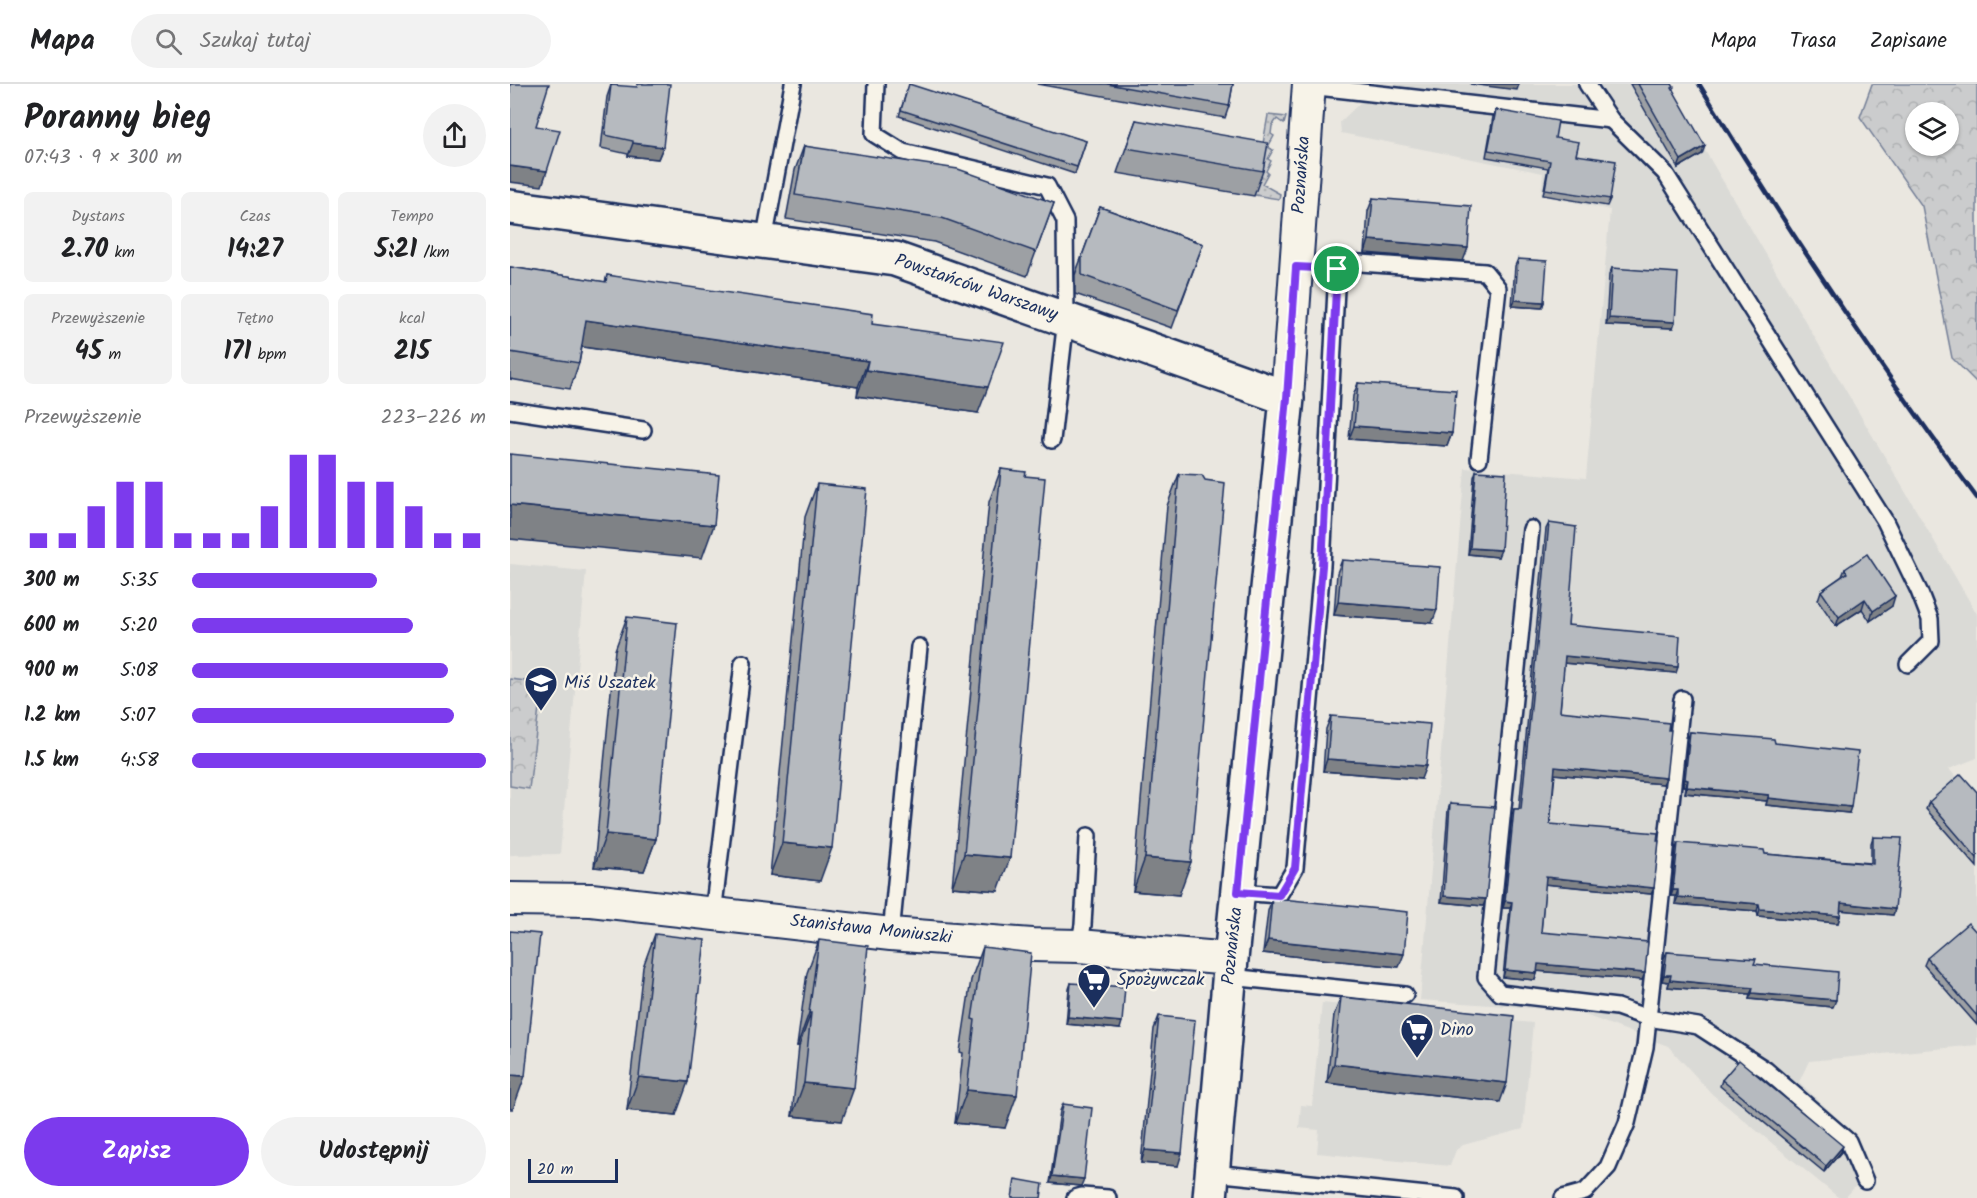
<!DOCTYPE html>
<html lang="pl">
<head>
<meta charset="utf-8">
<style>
  :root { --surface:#fff; --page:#f2f2f2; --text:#202124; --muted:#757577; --line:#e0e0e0; --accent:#7c3aed }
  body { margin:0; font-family:Kalam,sans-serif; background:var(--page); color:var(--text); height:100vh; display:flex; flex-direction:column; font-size:22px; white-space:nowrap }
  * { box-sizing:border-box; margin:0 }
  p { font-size:20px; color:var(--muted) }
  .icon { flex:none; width:33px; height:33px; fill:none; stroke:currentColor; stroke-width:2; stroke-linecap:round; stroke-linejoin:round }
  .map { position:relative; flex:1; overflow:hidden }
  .drawer { display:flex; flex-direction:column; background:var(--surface); width:510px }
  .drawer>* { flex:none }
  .controls { position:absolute; left:1395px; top:18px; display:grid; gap:12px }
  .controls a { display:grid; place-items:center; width:54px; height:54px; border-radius:50%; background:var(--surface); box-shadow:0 2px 4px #0004; font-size:30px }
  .scale { position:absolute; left:18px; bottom:15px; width:90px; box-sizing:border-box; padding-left:6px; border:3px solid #1b2f5e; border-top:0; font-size:16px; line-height:21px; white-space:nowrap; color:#1b2f5e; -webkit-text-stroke:4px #f7f3e8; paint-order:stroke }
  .pin { position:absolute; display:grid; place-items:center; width:51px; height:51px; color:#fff; margin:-26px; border:3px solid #fff; border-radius:50%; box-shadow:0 2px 6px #0007 }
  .round { display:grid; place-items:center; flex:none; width:63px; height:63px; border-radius:32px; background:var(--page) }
  .head { display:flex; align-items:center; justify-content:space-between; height:102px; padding:0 24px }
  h1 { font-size:33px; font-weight:700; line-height:45px }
  .figures { display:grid; grid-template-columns:repeat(3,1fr); gap:9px; height:102px; padding:6px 24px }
  .figures div { display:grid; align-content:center; border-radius:9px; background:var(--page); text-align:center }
  .figures b { font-size:26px; font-weight:700 }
  .figures small { font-size:16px; font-weight:400 }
  .figures p { font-size:16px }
  .chart { height:168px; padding:12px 24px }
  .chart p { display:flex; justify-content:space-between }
  .chart svg { width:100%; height:108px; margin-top:6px; stroke:var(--accent); stroke-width:6 }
  .primary-button { display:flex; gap:12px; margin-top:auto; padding:12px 24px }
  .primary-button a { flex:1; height:69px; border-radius:36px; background:var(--accent); color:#fff; font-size:24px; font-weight:700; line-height:69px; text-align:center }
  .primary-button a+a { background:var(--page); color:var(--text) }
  ul { padding:0 24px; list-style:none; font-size:20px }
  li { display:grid; grid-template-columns:96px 72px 1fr; align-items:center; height:45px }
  li i { height:15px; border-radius:8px; background:var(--accent) }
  header { display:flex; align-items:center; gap:36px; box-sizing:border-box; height:84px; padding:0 30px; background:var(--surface); border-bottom:2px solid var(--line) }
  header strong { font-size:28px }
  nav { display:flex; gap:33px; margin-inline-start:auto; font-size:21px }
  .search { width:420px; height:54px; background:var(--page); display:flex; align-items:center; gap:15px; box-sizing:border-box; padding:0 21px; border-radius:33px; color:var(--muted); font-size:22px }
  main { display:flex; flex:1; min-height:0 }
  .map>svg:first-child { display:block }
  .built { fill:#dadad6 }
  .grass { fill:url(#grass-dots); stroke:#737e96; stroke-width:1.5 }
  .forest { fill:url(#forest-crowns); stroke:#737e96; stroke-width:1.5; fill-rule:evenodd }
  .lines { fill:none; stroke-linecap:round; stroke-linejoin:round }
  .service-casing { stroke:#1b2f5e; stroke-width:20 }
  .minor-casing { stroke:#1b2f5e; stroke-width:36 }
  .tertiary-casing { stroke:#1b2f5e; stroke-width:38 }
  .service { stroke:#f7f3e8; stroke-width:15 }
  .minor { stroke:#f7f3e8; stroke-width:32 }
  .tertiary { stroke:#f7f3e8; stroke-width:33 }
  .rail { stroke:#1b2f5e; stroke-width:4.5 }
  .wall { fill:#9da0a4; stroke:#1b2f5e; stroke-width:1.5 }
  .shaded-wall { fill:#7f8286; stroke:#1b2f5e; stroke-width:1.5 }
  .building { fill:#b6babf; stroke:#1b2f5e; stroke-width:1.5 }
  .route-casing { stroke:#fff; stroke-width:12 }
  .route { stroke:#7c3aed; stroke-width:8 }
  .labels { text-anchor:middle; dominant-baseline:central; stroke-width:5; stroke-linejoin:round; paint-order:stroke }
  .street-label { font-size:18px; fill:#1b2f5e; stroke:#f7f3e8 }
  .poi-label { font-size:18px; fill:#1b2f5e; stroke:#f7f3e8; text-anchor:start }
</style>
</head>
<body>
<header>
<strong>Mapa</strong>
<div class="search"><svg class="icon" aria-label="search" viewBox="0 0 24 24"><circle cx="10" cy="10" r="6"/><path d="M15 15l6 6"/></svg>Szukaj tutaj</div>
<nav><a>Mapa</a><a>Trasa</a><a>Zapisane</a></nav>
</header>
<main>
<section class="drawer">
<div class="head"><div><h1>Poranny bieg</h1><p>07:43 · 9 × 300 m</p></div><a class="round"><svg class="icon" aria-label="share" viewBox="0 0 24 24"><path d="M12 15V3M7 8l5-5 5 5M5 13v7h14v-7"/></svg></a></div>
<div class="figures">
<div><p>Dystans</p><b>2.70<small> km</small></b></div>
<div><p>Czas</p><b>14:27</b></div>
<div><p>Tempo</p><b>5:21<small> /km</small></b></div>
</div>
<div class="figures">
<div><p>Przewyższenie</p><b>45<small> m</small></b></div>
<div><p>Tętno</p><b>171<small> bpm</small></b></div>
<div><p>kcal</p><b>215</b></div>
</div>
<div class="chart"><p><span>Przewyższenie</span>223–226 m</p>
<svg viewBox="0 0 160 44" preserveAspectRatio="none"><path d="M5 44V38M15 44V38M25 44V27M35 44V17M45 44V17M55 44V38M65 44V38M75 44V38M85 44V27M95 44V6M105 44V6M115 44V17M125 44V17M135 44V27M145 44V38M155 44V38"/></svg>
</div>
<ul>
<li><b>300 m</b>5:35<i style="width:63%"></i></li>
<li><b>600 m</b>5:20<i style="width:75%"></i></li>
<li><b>900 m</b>5:08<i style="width:87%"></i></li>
<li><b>1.2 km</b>5:07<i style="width:89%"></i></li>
<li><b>1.5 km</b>4:58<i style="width:100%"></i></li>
</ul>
<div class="primary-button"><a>Zapisz</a><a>Udostępnij</a></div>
</section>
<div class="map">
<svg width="1467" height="1114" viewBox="0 0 1467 1114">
  <defs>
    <pattern id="grass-dots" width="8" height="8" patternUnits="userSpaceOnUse" patternTransform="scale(1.5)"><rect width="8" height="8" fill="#cbcccd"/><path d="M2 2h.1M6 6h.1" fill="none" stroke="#aeb0b2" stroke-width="1.8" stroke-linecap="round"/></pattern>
    <pattern id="forest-crowns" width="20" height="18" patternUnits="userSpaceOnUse" patternTransform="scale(1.5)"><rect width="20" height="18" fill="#cbcccd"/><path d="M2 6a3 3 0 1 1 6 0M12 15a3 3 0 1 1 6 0" fill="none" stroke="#aeb0b2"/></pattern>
  </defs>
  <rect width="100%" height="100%" fill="#eae7e0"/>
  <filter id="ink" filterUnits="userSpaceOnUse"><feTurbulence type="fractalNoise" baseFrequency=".0167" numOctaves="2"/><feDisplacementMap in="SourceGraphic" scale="12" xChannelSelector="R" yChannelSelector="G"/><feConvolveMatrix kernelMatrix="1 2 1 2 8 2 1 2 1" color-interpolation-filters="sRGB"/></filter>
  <g filter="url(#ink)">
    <!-- built -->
    <g class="built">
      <path d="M853,0H1156L1467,530V674L1439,685L1467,717V961L1299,977L1289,998L1342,1048L1359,1087L1335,1114H1329L1202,1010L1158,962L1064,927L910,916L955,384L1076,394L1100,126L1031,111L1033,89L831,49L830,38L852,17Z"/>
      <path d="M0,480L76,487L50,770L0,771Z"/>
      <path d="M812,919L1023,939L1013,1045L953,1061L946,1066L940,1082L807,1069L809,1046L789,1044L791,1021L802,1022Z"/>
    </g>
    <!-- grass -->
    <path class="grass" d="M758,31L776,33L774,40L767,35L762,42L761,50L764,52L758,63L763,66L758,75L761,77L756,87L758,89L752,100L770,110L769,115L744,111Z"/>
    <!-- forest -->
    <g class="forest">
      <path d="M1362,0H1467V299L1442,274L1412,122L1350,33ZM1438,28V62H1406V28Z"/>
      <path d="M0,595L32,599L19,705L0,702Z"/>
    </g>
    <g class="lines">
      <!-- service casing -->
      <g class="service-casing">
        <g id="service">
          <path d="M366,0L364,50L393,68L537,102L555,137L556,235L542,356"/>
          <path d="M1077,0L1101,36L1155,89L1375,437L1409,507L1420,535L1421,557L1398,580"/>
          <path d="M799,2L1101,36"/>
          <path d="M254,157L283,0"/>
          <path d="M786,183L827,185L837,178L975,188L988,204L969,375"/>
          <path d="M0,326L133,346"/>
          <path d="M1021,445L976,893L990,909L1107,923L1138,934L1188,942L1256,986L1338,1057L1355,1097"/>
          <path d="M728,808L769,811L785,784L812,482L827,185"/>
          <path d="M203,830L233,579"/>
          <path d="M381,850L409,563"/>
          <path d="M569,862L573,841L578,752"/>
          <path d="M720,893L895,911"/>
          <path d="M703,1089L946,1114"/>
          <path d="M565,1114L572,1112L598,1114"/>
          <path d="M1053,1114L1075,1108L1098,1083L1117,1039L1135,963L1172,615"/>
        </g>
      </g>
      <!-- minor casing -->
      <g class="minor-casing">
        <g id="minor">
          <path d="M777,314L799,0"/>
          <path d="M0,815L81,816L381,850L522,861L569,862L721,875"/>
        </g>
      </g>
      <!-- tertiary casing -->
      <g class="tertiary-casing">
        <path id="tertiary" d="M0,123L385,175L777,314L721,875L700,1114"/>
      </g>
      <!-- service -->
      <use href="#service" class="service"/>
      <!-- minor -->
      <use href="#minor" class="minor"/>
      <!-- tertiary -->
      <use href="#tertiary" class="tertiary"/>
      <!-- rail -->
      <path class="rail" d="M1189,0C1275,142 1367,280 1467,414"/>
    </g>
    <!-- wall -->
    <g class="wall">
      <path d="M527,0H723L719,22L715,34Z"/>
      <path d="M1120,0H1162L1163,6L1192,70L1168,84Z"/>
      <path d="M101,1L153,63L148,75L118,72V70L91,64L97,13Z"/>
      <path d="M397,6L576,57L565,90L389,32Z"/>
      <path d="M986,26L1045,54L1066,71L1100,115L1097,122L1033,111L1038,84L976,73L983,33Z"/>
      <path d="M626,36L753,87L744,112L607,89Z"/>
      <path d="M294,62L544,119L517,192L424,158L276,135L285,86Z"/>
      <path d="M863,114L953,177L855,169L858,127Z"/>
      <path d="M590,123L693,160L662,244L565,210V191Z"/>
      <path d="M1008,175L1034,218L1032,224L1002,222L1005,182Z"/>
      <path d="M0,183L95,198L97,191L362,240L468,329L347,312L348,303L72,263L69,279L60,305L0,295Z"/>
      <path d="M1102,184L1163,244L1096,241L1099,191Z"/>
      <path d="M848,299L942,349L937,362L839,355L843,312Z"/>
      <path d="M491,385L515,392L488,807L442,803L479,418Z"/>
      <path d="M966,387L988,473L958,470L964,393Z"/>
      <path d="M669,390V811L623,807L657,422Z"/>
      <path d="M307,400L310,797L260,791L295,433Z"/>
      <path d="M1039,439L1058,541L1166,589L1054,579L1050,627L1156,694L1153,700L1045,690L1040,740L1144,804L1141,810L1035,800L1031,848L1132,896L1028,887L1025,896L993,893L1000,824H993L1002,731L1004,725H1009L1036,445Z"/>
      <path d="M832,476L922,539L824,531L827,489Z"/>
      <path d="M1335,485L1382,522L1360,537L1352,525L1326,542L1308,516L1311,507L1332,492Z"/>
      <path d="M117,533L146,755L134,787L84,783L105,566Z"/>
      <path d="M821,632L911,695L813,687L816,645Z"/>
      <path d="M1180,648L1265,659L1339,729L1256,721L1257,717L1175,709L1176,702H1173L1178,654Z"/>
      <path d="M1467,708V783L1416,725L1419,718Z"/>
      <path d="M940,720L973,822L931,818L938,726Z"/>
      <path d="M1363,753L1385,825L1383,831L1331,826L1330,832L1328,839L1248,832L1247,827L1165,820L1166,812H1161L1166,765L1168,759L1255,770L1361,779V759Z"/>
      <path d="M762,814L889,883L753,869L758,827Z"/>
      <path d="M1467,849V941L1414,881L1417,874Z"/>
      <path d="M145,850L166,1031L117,1026L133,883Z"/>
      <path d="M309,856L332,1037L282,1032L289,962H287L297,889Z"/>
      <path d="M473,863L495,1044L445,1039L453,969L450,968L461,896Z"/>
      <path d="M1157,868L1244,880L1323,923L1239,915L1240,910L1158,903L1159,898L1152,897L1154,874Z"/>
      <path d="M561,899L610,945L556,940L559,905Z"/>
      <path d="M831,913L990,1018L817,999L824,931Z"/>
      <path d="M649,932L668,1082L631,1079L644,945Z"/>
      <path d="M1212,996L1331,1068L1314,1088L1210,1002Z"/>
      <path d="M553,1020L571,1102L540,1099L550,1027Z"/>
    </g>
    <!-- shaded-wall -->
    <g class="shaded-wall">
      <path d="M960,0H1009L1007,6Z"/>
      <path d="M123,59L153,63L148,75L118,72Z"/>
      <path d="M1195,62L1192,70L1168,84L1171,76Z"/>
      <path d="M0,82L37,87L32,102L0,98Z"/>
      <path d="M859,156L958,164L953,177L855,169Z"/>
      <path d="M1005,216L1034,218L1032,224L1002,222Z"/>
      <path d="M1099,234L1165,238L1163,244L1096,241Z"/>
      <path d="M76,236L358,277L348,303L66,262Z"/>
      <path d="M356,286L478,303L468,329L347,312Z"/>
      <path d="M844,342L942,349L937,362L839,355Z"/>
      <path d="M0,421L204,441L192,474L0,455Z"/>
      <path d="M960,464L991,466L988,473L958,470Z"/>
      <path d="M1385,512L1382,522L1360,537L1363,527Z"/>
      <path d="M1355,515L1352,525L1326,542L1329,533Z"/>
      <path d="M828,518L927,526L922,539L824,531Z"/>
      <path d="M1055,572L1168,583L1166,589L1053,579Z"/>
      <path d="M817,675L916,682L911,695L813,687Z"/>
      <path d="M1045,683L1156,694L1153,700L1043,690Z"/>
      <path d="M1175,695L1178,696L1176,702H1173Z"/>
      <path d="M1177,703L1259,711L1257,717L1175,709Z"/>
      <path d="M1258,714L1341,723L1339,729L1256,721Z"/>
      <path d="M96,750L146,755L134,787L84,783Z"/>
      <path d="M272,759L322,764L310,797L260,791Z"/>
      <path d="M454,770L500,774L488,807L442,803Z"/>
      <path d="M635,774L681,778L669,811L623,807Z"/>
      <path d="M1036,793L1144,804L1141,810L1033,800Z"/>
      <path d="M1163,806H1168L1166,812H1161Z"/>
      <path d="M934,812L976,815L973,822L931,818Z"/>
      <path d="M1168,813L1249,820L1247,827L1165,820Z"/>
      <path d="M995,817L1002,818L1000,824H993Z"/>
      <path d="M1331,819L1385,825L1383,831L1329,826Z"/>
      <path d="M1250,825L1330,832L1328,839L1248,832Z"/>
      <path d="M758,856L894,870L889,883L753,869Z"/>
      <path d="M1028,880L1135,889L1132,896L1026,887Z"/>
      <path d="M995,886L1027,889L1025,896L993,893Z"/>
      <path d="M1154,891H1161L1159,898L1152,897Z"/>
      <path d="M1160,896L1243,904L1240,910L1158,903Z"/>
      <path d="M1242,909L1326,916L1323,923L1239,915Z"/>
      <path d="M299,929H301L289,962H287Z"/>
      <path d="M558,933L612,938L610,945L556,940Z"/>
      <path d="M824,980L997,999L990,1018L817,999Z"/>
      <path d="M0,991L15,992L3,1025H0Z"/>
      <path d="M129,993L178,998L166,1031L117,1026Z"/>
      <path d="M294,999L344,1004L332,1037L282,1032Z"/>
      <path d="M457,1006L507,1011L495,1044L445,1039Z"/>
      <path d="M1333,1062L1331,1068L1314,1088L1316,1082Z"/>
      <path d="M635,1066L672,1069L668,1082L631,1079Z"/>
      <path d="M542,1092L574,1095L571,1102L540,1099Z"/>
    </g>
    <!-- building -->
    <g class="building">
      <path d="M0,0H39L26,42L50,46L37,87L0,82Z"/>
      <path d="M128,0H160L153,63L123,59V57L95,51L101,1L127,3Z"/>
      <path d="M399,0L576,57L567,83L391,26Z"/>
      <path d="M597,0H723L719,22Z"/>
      <path d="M1128,0H1162L1164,3L1162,4L1195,62L1171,76Z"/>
      <path d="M986,26L1048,37L1045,54L1069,58L1066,71L1106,77L1100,115L1035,105L1040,77L978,66Z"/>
      <path d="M626,36L758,59L753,87L616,64Z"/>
      <path d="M294,62L448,85L544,119L526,168L432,134L285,111Z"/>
      <path d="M863,114L961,122L958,164L859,156Z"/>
      <path d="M590,123L693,160L668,226L572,191V172Z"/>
      <path d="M1008,175L1037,177L1034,218L1005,216Z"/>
      <path d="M0,183L96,198L97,191L363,230L362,240L494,258L478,303L356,286L358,277L76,236L69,279L0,268Z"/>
      <path d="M1102,184L1168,189L1165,238L1099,234Z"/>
      <path d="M848,299L946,306L942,349L844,342Z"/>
      <path d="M0,370L209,391L204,441L0,421Z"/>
      <path d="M491,385L516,388L515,392L535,394L500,774L454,770Z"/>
      <path d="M966,387L996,389L991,466L960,464Z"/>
      <path d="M669,390L692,391L695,396L715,399L681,778L635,774Z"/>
      <path d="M307,400L357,405L322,764L272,759Z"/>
      <path d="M1039,439L1066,443L1058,541L1170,552L1168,583L1055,572L1050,627L1159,639L1158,646H1161L1156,694L1045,683L1040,740L1148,749L1147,757H1149L1144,804L1036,793L1031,848L1138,858L1135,889L1028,880L1027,889L995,886L1002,818L995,817L1004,725H1011Z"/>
      <path d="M1357,470L1385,512L1363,527L1355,515L1329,533L1311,507L1337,489L1335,485Z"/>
      <path d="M832,476L930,483L927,526L828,518Z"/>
      <path d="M117,533L167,539L146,755L96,750Z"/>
      <path d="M821,632L920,640L916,682L817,675Z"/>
      <path d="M1180,648L1264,655L1265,659L1348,668L1341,723L1258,714L1259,711L1177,703L1178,696L1175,695Z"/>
      <path d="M1451,690L1467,708V774L1419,718Z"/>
      <path d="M940,720L985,723L976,815L934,812Z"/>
      <path d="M1363,753L1392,754L1385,825L1331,819L1330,832L1250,825L1249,820L1168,813V806H1163L1168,759L1254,766L1255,770L1363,780Z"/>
      <path d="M762,814L898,828L894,870L758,856Z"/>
      <path d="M1458,839L1467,849V932L1417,874Z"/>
      <path d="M0,847L30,850L15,992L0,991Z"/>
      <path d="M145,850L195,856L178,998L129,993Z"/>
      <path d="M309,856L358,862L344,1004L294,999L301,929H299Z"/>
      <path d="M473,863L521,869L507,1011L457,1006L465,936L462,935Z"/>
      <path d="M1157,868L1246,875L1244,880L1328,888L1326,916L1242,909L1243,904L1160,896L1161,891H1154Z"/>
      <path d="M561,899L615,903L612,938L558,933Z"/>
      <path d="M831,913L1004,932L997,999L824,980Z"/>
      <path d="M649,932L685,936L672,1069L635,1066Z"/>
      <path d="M1229,976L1333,1062L1316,1082L1212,996Z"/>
      <path d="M553,1020L582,1024L574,1095L542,1092Z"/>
      <path d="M505,1095L533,1100L531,1114H502Z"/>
    </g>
  </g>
  <g class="lines" filter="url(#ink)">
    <!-- route casing -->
    <g class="route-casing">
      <path id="route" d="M786,183L827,185L812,482L785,784L769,811L728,808L777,314Z"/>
    </g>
    <!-- route -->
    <use href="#route" class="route"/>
  </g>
  <!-- icons -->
  <defs>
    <g id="school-pin" transform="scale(1.725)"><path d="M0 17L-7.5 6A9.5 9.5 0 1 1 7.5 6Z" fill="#1b2f5e" stroke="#f7f3e8"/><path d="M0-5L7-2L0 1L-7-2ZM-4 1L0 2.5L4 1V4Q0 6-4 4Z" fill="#fff"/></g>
    <g id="supermarket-pin" transform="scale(1.725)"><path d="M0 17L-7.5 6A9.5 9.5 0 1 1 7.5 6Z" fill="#1b2f5e" stroke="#f7f3e8"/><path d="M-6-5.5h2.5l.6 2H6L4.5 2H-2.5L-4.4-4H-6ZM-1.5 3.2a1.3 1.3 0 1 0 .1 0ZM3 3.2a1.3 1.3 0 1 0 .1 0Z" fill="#fff"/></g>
  </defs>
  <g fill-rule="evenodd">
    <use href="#school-pin" x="31" y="599"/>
    <use href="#supermarket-pin" x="584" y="896"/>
    <use href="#supermarket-pin" x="907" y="946"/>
  </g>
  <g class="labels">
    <!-- street labels -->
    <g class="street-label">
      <text transform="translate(792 91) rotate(-86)">Poznańska</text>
      <text transform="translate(466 204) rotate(19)">Powstańców Warszawy</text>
      <text transform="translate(361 846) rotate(6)">Stanisława Moniuszki</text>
      <text transform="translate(723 862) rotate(-84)">Poznańska</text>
    </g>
    <!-- poi labels -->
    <g class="poi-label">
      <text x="54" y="599">Miś Uszatek</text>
      <text x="607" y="896">Spożywczak</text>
      <text x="930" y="946">Dino</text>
    </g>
  </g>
</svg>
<div class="controls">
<a><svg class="icon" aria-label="layers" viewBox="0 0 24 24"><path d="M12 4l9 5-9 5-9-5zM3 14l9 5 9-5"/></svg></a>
</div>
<div class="scale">20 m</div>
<div class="pin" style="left:827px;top:185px;background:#1e9e55"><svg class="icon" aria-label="arrive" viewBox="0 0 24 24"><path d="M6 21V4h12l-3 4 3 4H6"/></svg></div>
</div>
</main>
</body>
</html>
